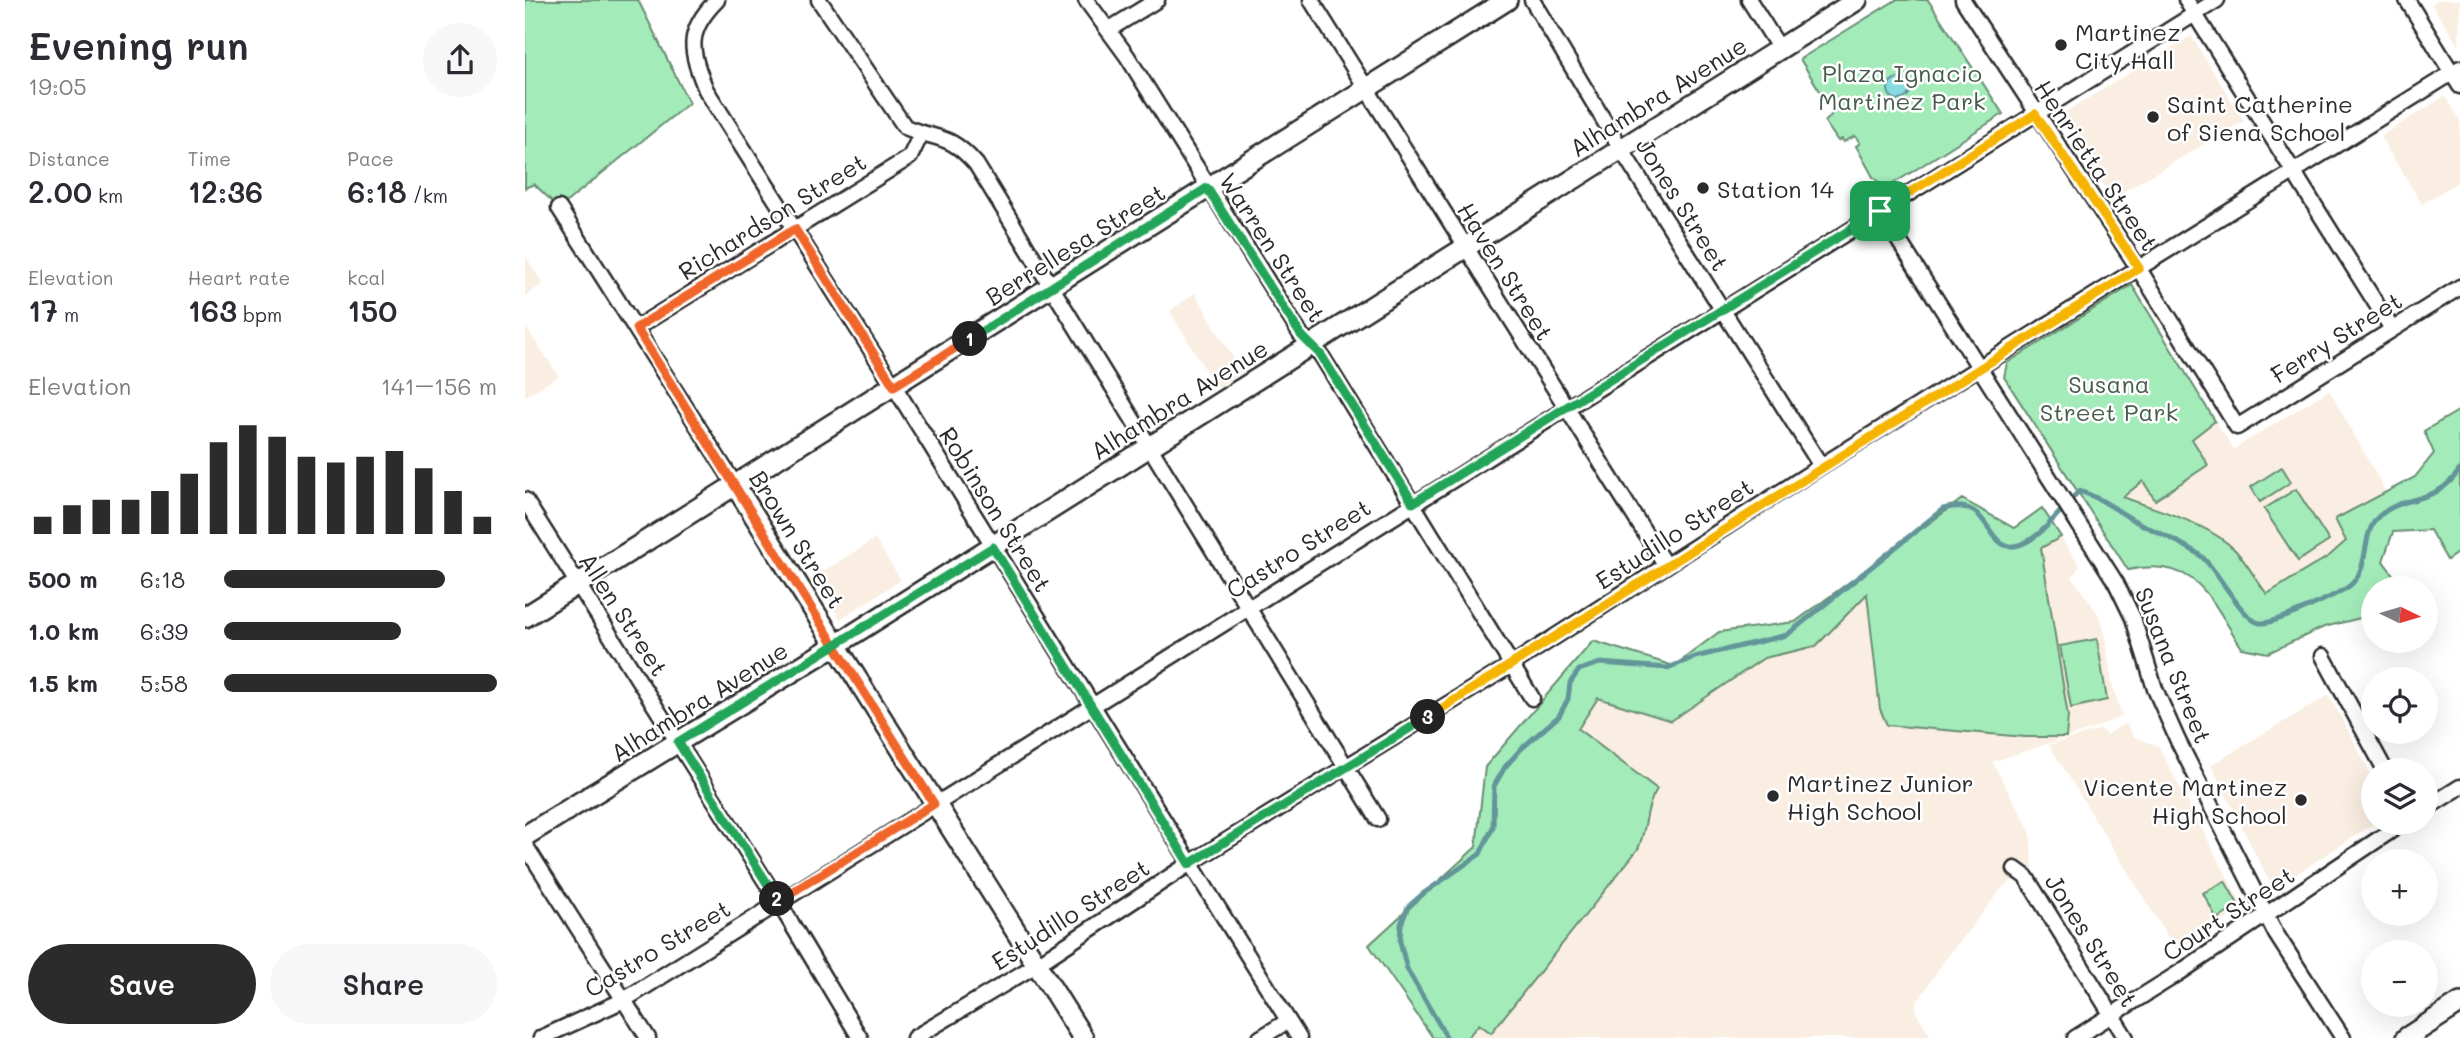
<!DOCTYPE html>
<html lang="en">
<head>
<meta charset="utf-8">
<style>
  :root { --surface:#fff; --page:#f7f7f7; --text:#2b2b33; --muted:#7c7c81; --accent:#2b2b2b }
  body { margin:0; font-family:Mali,sans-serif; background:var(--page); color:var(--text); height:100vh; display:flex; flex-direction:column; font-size:26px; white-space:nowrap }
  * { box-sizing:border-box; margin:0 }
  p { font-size:23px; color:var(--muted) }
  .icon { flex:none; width:38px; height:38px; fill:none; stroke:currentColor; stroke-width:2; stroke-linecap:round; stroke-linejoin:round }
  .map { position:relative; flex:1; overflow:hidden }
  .panel { display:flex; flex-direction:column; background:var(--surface); width:525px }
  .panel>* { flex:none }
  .needle { width:46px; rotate:95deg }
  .fabs { position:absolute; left:1836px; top:576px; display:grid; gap:14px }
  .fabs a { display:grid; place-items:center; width:77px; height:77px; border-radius:50%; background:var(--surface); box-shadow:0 7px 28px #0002; font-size:35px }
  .pin { position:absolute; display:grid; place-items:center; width:60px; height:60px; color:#fff; margin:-30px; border-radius:14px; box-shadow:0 4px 10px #0006 }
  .km { position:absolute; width:35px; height:35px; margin:-18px; border-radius:50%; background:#222; color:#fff; font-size:19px; line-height:35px; text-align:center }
  .round { display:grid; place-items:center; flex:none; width:74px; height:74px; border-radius:37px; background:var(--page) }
  .overview { display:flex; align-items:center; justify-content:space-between; height:119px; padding:0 28px }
  h1 { font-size:38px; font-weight:600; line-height:52px }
  .stats { display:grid; grid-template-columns:repeat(3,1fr); gap:10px; height:119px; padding:7px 28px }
  .stats div { display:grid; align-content:center }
  .stats b { font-size:30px; font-weight:600 }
  .stats small { font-size:19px; font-weight:400 }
  .stats p { font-size:19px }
  .chart { height:196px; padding:14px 28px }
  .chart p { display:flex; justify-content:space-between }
  .chart svg { width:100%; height:126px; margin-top:7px; stroke:var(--accent); stroke-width:6 }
  .button { display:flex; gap:14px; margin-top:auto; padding:14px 28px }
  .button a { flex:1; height:80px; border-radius:42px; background:var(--accent); color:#fff; font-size:28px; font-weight:600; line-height:80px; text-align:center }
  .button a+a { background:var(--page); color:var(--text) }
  ul { padding:0 28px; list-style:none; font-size:23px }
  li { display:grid; grid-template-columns:112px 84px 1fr; align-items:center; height:52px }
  li i { height:18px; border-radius:9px; background:var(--accent) }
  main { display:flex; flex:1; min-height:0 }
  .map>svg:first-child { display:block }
  .built { fill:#faeee2 }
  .green { fill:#a3ecba; stroke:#678c72; stroke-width:2 }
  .water { fill:#89dbe2; stroke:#639599; stroke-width:2 }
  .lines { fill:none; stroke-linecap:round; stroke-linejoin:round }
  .stream { stroke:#639599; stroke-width:5 }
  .street-casing { stroke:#2b2b2b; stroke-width:19 }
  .secondary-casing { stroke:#2b2b2b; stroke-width:24 }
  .street { stroke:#fff; stroke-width:14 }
  .secondary { stroke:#fff; stroke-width:19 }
  .split-1-casing { stroke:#fff; stroke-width:14 }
  .split-2-casing { stroke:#fff; stroke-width:14 }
  .split-3-casing { stroke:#fff; stroke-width:14 }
  .split-4-casing { stroke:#fff; stroke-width:14 }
  .split-1 { stroke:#22a559; stroke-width:9 }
  .split-2 { stroke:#f0652b; stroke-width:9 }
  .split-3 { stroke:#22a559; stroke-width:9 }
  .split-4 { stroke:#f5b400; stroke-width:9 }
  .poi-dot { fill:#2b2b2b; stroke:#fff; stroke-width:2.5 }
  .labels { text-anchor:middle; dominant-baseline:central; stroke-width:5; stroke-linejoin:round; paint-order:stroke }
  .poi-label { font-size:24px; fill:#2b2b2b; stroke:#fff; text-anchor:start }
  .park-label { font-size:24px; fill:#495b4f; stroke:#fff }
  .street-label { font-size:24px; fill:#2b2b2b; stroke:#fff }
</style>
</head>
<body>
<main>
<section class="panel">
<div class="overview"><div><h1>Evening run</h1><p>19:05</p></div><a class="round"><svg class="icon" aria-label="share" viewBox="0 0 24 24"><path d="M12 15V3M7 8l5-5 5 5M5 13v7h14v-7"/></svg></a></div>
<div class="stats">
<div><p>Distance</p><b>2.00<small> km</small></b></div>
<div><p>Time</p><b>12:36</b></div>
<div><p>Pace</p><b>6:18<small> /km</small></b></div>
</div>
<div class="stats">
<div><p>Elevation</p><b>17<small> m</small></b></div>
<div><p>Heart rate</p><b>163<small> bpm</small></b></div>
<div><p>kcal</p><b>150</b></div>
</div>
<div class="chart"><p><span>Elevation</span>141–156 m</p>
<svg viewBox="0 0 160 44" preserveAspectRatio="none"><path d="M5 44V38M15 44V34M25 44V32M35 44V32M45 44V29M55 44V23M65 44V12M75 44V6M85 44V10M95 44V17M105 44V19M115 44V17M125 44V15M135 44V21M145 44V29M155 44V38"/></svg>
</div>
<ul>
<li><b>500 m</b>6:18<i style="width:81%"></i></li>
<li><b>1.0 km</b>6:39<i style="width:65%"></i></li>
<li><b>1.5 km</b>5:58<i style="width:100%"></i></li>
</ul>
<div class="button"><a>Save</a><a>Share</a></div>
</section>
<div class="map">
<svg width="1935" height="1038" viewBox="0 0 1935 1038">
  <rect width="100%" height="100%" fill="#fff"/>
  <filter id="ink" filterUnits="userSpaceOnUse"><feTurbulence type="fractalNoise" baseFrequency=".0143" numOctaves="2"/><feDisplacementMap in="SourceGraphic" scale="14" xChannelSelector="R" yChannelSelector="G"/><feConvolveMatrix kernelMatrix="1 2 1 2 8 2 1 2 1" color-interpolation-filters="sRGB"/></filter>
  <g filter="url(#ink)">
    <!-- built -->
    <g class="built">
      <path d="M1913,0H1935L1934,46L1906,4Z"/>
      <path d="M1666,36L1719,121L1587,198L1537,114Z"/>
      <path d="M1920,96L1935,120V185L1933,182L1897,204L1855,137Z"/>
      <path d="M0,255L18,284L0,296Z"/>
      <path d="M670,293L717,373L691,388L645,311Z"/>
      <path d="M0,326L34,376L0,396Z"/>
      <path d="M1804,390L1861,492L1810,519L1821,541L1804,556L1742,594L1711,551L1673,526L1597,497L1690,421L1709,449Z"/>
      <path d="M1536,537L1555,566L1547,577L1574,615L1580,634L1587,684L1597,716L1565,730L1467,762L1505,830L1508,869L1479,886L1419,961L1391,1004V1012L1407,1038H936L941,902L1073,698L1146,721L1239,658L1291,646L1339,595L1517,569L1516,547Z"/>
      <path d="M350,539L376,580L315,619L289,577Z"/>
      <path d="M1804,695L1848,778L1850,823L1748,889L1686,765Z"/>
      <path d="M1601,723L1609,737L1633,746L1716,903L1715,910L1651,950L1524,745L1576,729L1581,735Z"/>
    </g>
    <!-- green -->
    <g class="green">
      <path d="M0,0H113L164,103L34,208L9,184L0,188Z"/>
      <path d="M1371,0H1403L1478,114L1360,189L1348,177L1331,146L1335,143L1330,136L1319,142L1317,139L1313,141L1300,122L1312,108L1308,102L1303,104L1275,59Z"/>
      <path d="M1607,285L1690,421L1667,439L1683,465L1630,500L1618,481L1598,497C1634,511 1682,522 1710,550C1722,563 1731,580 1742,594L1804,556L1821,541L1810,519L1890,477L1909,453L1899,431L1935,410V551L1922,560L1905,530L1868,532L1858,561L1878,588H1848V615L1799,627L1743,653L1717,648C1685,599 1672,555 1603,570L1479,377L1482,363Z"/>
      <path d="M1757,467L1766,482L1735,502L1726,487Z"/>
      <path d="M1771,489L1804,541L1773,561L1739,509Z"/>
      <path d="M1437,499L1489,528L1517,508L1536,537L1516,548L1543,716L1541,737H1500L1362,725L1355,709L1342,594L1291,646L1239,658L1146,721L1073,698L1053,729L1132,789C1120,807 1122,829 1113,849L966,1033L954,1024L942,1038H908L844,945L951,847L960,767L1068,641L1149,666L1194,632L1270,622Z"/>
      <path d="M1572,639L1582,700L1546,708L1535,646Z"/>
      <path d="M1700,881L1714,906L1692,919L1678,893Z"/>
    </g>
    <!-- water -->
    <circle class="water" cx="1374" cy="89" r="11"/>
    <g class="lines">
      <!-- stream -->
      <g class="stream">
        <path d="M1935,435V443"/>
        <path d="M922,1038L882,969L875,942L876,924L883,907L899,893L955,854L968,827L969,786L980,767L996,749L1034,716L1043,699L1045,683L1054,670L1075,663L1143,668L1170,657L1262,635L1418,509C1473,493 1457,566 1503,541C1520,532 1540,505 1554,491C1575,497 1591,510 1610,521C1631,532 1657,542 1676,556C1692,569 1718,621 1735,623C1749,625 1809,596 1823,587C1847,570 1834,535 1854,516C1880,493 1912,506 1935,469"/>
      </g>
      <!-- street casing -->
      <g class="street-casing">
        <g id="street">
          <path d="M192,0C160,32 165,50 181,90L369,386L774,1038"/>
          <path d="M294,0L380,127C414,141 424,133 451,164L853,819"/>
          <path d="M561,0L602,56L776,335L796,355L1007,698"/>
          <path d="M786,0L1140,565"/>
          <path d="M1007,0L1096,149L1296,466"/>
          <path d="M1224,0L1255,49"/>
          <path d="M1438,0L1614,269L1712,427L1935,287"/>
          <path d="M1661,0L1867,329"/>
          <path d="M1882,0L1935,86"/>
          <path d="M583,30L632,0"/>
          <path d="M34,208L210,485"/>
          <path d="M1355,211L1591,583L1608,618L1630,689L1653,741L1751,934L1818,1038"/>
          <path d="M111,328L385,157L396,134"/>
          <path d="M0,500L253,901L335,1038"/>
          <path d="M1798,656L1860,770"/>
          <path d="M1900,809L1935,787"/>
          <path d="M0,845L123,1038"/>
          <path d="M1490,869L1501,877L1601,1038"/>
          <path d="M16,1038L99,1000L1692,0"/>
          <path d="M389,1038L511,965L664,864L986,665L1296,466L1935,68"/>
          <path d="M735,1038L763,1021"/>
          <path d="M1550,1038L1654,973L1879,822"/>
        </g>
      </g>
      <!-- secondary casing -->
      <g class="secondary-casing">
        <g id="secondary">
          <path d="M210,485L558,1038"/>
          <path d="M0,617L982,0"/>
          <path d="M0,836L311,645L1332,0"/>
          <path d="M1881,1038L1935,1003"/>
        </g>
      </g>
      <!-- street -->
      <use href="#street" class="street"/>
      <!-- secondary -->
      <use href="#secondary" class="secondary"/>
    </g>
  </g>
  <g class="lines" filter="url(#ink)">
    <!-- split-1 casing -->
    <g class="split-1-casing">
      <path id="split-1" d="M445,339L682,188L776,335L796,355L888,503L1355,211"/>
    </g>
    <!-- split-2 casing -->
    <g class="split-2-casing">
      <path id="split-2" d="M252,899L253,901L409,804L111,328L270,229L369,386L445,339"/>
    </g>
    <!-- split-3 casing -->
    <g class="split-3-casing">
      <path id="split-3" d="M252,899L153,742L468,547L664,864L903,717"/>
    </g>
    <!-- split-4 casing -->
    <g class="split-4-casing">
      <path id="split-4" d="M903,717L1614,268L1510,114L1355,211"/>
    </g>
    <!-- split-1 -->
    <use href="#split-1" class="split-1"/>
    <!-- split-2 -->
    <use href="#split-2" class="split-2"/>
    <!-- split-3 -->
    <use href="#split-3" class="split-3"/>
    <!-- split-4 -->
    <use href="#split-4" class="split-4"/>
  </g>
  <!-- markers -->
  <g class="poi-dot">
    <circle cx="1536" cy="45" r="7"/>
    <circle cx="1628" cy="117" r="7"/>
    <circle cx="1178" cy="188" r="7"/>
    <circle cx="1248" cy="796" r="7"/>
    <circle cx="1776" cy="800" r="7"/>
  </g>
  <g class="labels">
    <!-- poi labels -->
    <g class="poi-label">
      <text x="1550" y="31">Martinez<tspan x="1550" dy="28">City Hall</tspan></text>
      <text x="1642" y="103">Saint Catherine<tspan x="1642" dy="28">of Siena School</tspan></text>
      <text x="1192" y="188">Station 14</text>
      <text x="1262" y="782">Martinez Junior<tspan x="1262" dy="28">High School</tspan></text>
      <text x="1762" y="786" text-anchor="end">Vicente Martinez<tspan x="1762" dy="28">High School</tspan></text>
    </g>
    <!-- park labels -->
    <g class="park-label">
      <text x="1377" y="72">Plaza Ignacio<tspan x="1377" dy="28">Martinez Park</tspan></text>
      <text x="1584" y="383">Susana<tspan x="1584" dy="28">Street Park</tspan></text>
    </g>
    <!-- street labels -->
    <g class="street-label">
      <text transform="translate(1133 96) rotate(-32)">Alhambra Avenue</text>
      <text transform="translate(1572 165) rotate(56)">Henrietta Street</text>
      <text transform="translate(1158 204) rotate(58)">Jones Street</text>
      <text transform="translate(247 216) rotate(-32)">Richardson Street</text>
      <text transform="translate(550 244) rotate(-32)">Berrellesa Street</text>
      <text transform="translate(748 247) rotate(57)">Warren Street</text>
      <text transform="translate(981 271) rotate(58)">Haven Street</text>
      <text transform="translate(1811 337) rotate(-32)">Ferry Street</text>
      <text transform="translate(654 399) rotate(-32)">Alhambra Avenue</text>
      <text transform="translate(471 509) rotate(58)">Robinson Street</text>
      <text transform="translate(1149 533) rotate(-33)">Estudillo Street</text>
      <text transform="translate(273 539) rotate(58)">Brown Street</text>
      <text transform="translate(773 548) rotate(-32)">Castro Street</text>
      <text transform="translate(99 614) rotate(57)">Allen Street</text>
      <text transform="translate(1649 665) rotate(68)">Susana Street</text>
      <text transform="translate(174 701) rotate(-32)">Alhambra Avenue</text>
      <text transform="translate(1703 913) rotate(-33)">Court Street</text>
      <text transform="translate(545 914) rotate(-33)">Estudillo Street</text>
      <text transform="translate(1567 940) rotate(58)">Jones Street</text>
      <text transform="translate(132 948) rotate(-31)">Castro Street</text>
    </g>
  </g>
</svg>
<div class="fabs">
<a><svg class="needle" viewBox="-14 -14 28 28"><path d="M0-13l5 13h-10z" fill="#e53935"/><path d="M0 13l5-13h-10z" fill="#7c7c81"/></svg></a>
<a><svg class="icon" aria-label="locate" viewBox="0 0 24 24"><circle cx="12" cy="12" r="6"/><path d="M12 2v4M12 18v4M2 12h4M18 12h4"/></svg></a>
<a><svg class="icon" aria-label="layers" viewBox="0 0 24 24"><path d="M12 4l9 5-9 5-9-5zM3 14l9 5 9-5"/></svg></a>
<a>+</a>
<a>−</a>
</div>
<div class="pin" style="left:1355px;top:211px;background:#1e9e55"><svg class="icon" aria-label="arrive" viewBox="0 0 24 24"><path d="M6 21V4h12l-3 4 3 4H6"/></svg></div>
<b class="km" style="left:445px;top:339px">1</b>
<b class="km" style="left:252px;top:899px">2</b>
<b class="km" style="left:903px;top:717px">3</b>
</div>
</main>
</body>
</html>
